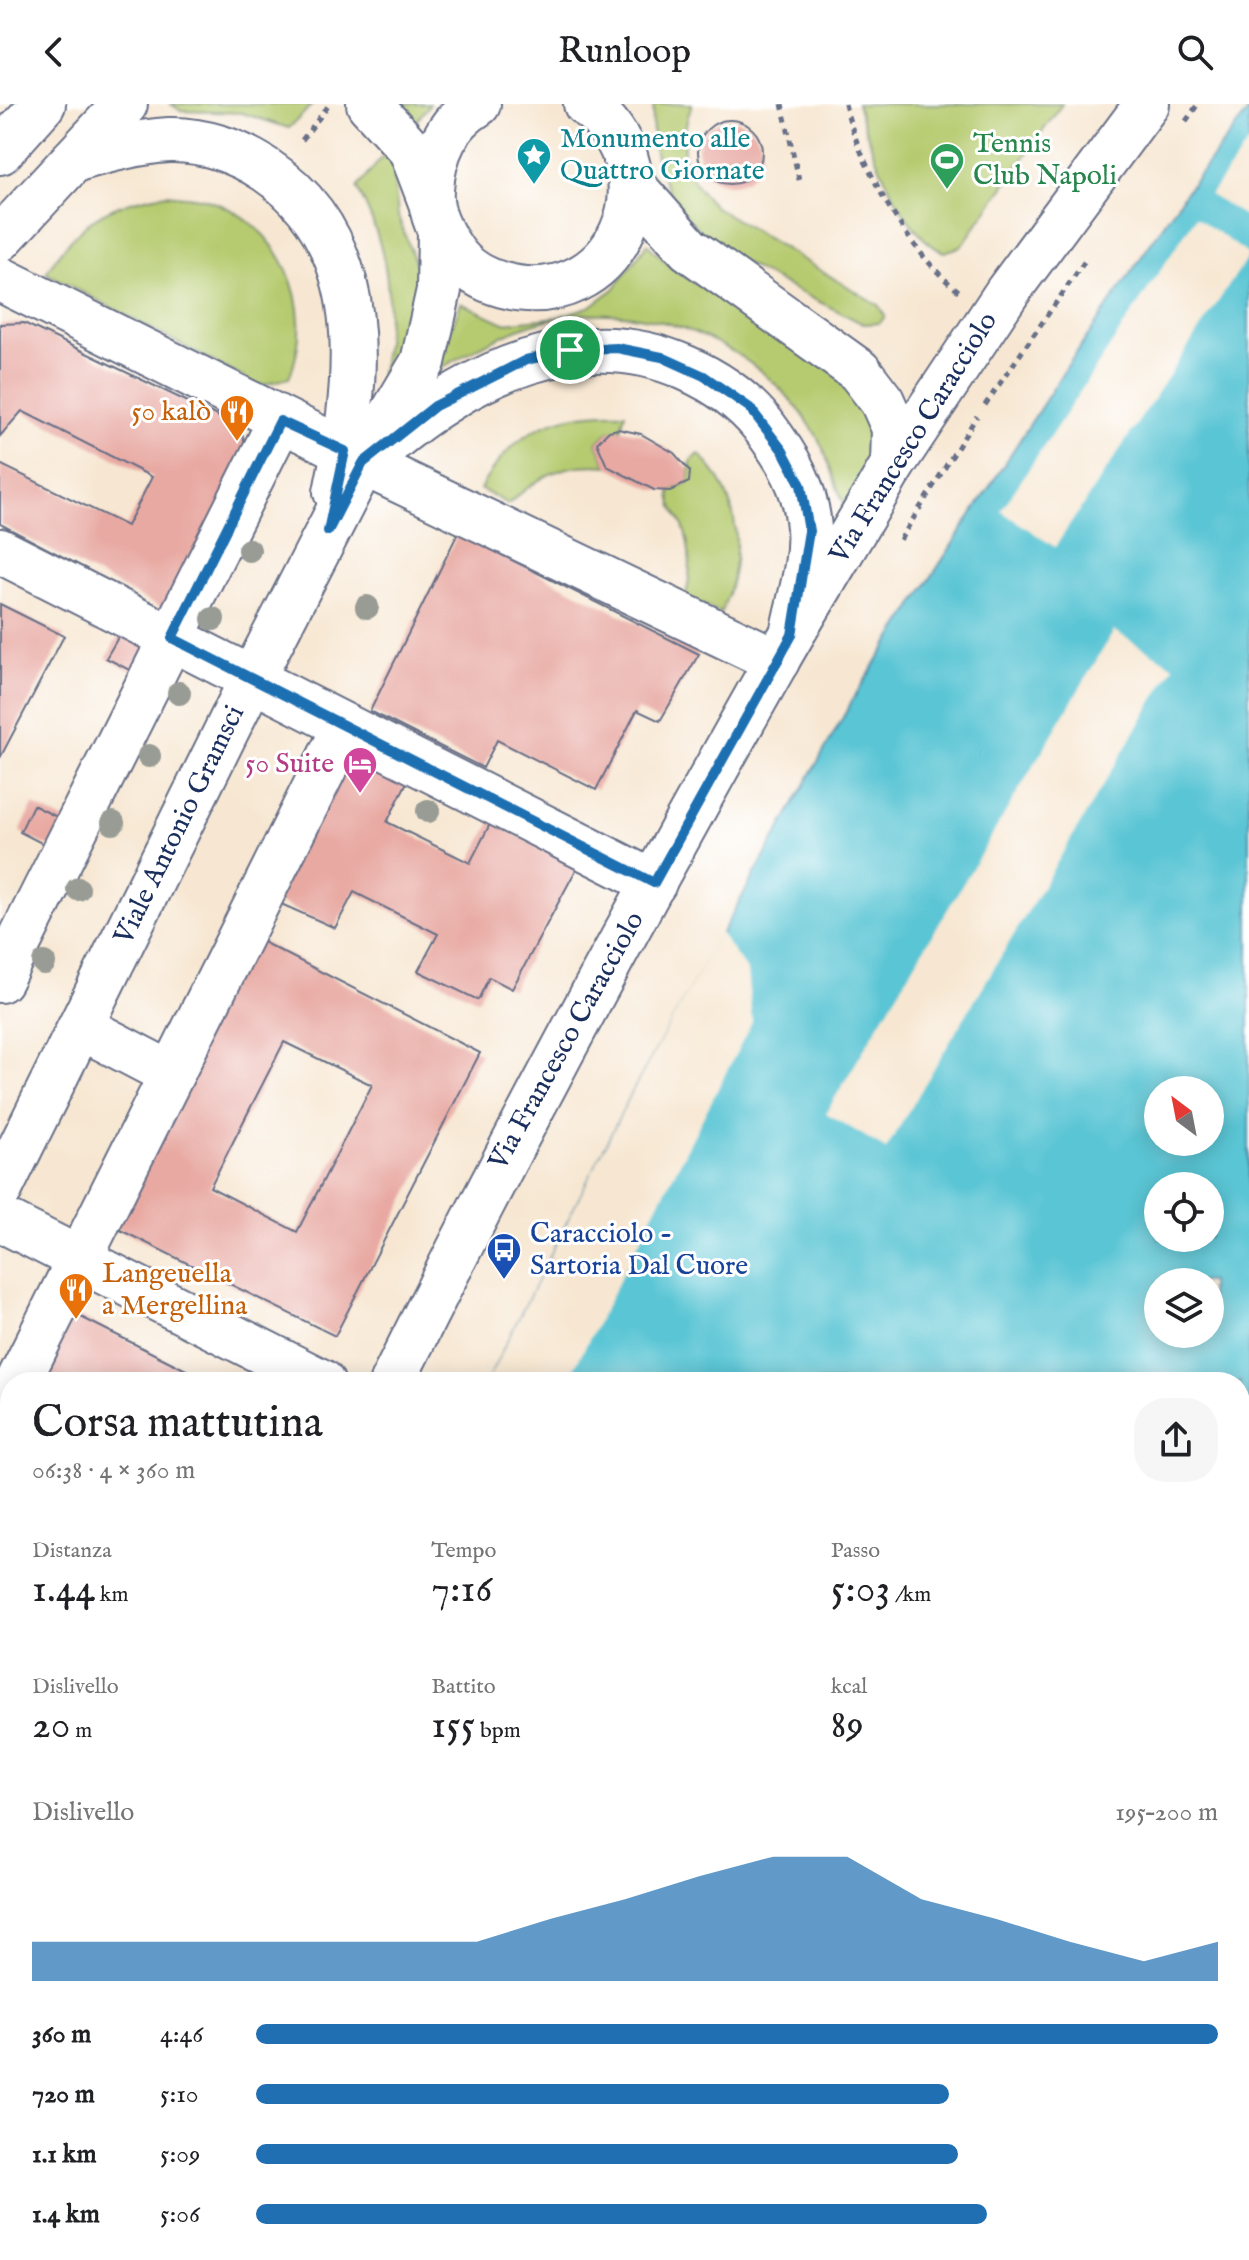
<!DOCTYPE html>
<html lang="it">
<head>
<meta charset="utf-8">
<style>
  :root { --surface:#fff; --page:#f6f6f6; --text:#202124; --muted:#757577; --accent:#1f6fb2 }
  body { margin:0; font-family:"IM FELL English",serif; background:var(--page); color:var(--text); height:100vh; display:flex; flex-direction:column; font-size:30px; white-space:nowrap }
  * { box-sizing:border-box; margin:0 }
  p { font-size:26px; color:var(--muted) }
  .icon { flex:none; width:44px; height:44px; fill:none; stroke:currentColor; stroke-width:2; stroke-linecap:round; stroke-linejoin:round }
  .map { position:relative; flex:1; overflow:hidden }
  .details { position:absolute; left:0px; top:1268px; width:1250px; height:888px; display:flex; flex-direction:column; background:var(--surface); border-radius:32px 32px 0 0; box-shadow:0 4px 20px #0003 }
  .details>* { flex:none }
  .needle { width:52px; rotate:328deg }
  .fabs { position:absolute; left:1144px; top:972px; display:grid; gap:16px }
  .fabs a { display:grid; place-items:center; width:80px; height:80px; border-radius:50%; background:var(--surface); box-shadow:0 4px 20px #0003; font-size:40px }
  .pin { position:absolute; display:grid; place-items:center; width:68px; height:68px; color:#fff; margin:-34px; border:4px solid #fff; border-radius:50%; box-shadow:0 2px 8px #0007 }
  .round { display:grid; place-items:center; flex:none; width:84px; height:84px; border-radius:32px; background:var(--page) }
  .overview { display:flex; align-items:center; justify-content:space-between; height:136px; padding:0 32px }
  h1 { font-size:44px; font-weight:600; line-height:60px }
  .figures { display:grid; grid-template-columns:repeat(3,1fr); gap:12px; height:136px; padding:8px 32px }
  .figures div { display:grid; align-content:center }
  .figures b { font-size:40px; font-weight:600 }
  .figures small { font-size:22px; font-weight:400 }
  .figures p { font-size:22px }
  .chart { height:224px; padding:16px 32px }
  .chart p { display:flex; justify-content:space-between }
  .chart svg { width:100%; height:144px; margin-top:8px; fill:var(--accent); opacity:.7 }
  ul { padding:0 32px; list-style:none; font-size:26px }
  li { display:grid; grid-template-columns:128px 96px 1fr; align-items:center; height:60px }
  li i { height:20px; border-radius:10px; background:var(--accent) }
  header { display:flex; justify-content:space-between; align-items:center; height:104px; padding:0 32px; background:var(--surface); font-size:36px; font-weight:600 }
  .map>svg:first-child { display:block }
  .green { fill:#b6cb6f; stroke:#687d66; stroke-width:2 }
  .water { fill:#5ac5d4; stroke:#3a7a99; stroke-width:2; fill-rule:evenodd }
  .pier { fill:#f7e7d2 }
  .building { fill:#e8a9a2; fill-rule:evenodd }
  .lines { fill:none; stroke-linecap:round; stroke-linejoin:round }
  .minor-casing { stroke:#686f87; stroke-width:48 }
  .major-casing { stroke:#686f87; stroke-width:48 }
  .path { stroke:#686f87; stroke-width:5; stroke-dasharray:6 6; stroke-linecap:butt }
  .minor { stroke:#fff; stroke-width:44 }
  .major { stroke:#fff; stroke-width:44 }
  .tree { fill:#989c95 }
  .route-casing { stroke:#fff; stroke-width:16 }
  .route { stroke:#1f6fb2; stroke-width:10 }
  .labels { text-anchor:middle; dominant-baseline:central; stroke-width:6; stroke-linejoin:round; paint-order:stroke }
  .culture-label { font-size:28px; fill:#0d838f; stroke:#fff; text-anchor:start }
  .leisure-label { font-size:28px; fill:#27864d; stroke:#fff; text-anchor:start }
  .food-label { font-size:28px; fill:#c56008; stroke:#fff; text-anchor:end }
  .street-label { font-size:28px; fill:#1b2f5e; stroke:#fff }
  .hotel-label { font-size:28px; fill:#b23c85; stroke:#fff; text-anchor:end }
  .transit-label { font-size:28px; fill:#164399; stroke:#fff; text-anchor:start }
</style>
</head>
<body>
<header><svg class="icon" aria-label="back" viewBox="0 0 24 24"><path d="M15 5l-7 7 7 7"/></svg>Runloop<svg class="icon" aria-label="search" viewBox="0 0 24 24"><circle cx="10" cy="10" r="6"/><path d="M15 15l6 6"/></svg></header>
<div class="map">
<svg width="1249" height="2156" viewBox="0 0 1249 2156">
  <rect width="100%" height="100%" fill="#fff"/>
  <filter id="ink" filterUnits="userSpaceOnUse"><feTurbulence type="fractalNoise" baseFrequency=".0125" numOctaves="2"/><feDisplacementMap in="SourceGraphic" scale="16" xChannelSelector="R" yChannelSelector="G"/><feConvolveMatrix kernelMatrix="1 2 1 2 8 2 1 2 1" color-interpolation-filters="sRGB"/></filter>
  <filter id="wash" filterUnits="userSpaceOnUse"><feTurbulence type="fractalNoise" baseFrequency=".006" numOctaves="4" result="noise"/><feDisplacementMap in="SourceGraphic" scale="32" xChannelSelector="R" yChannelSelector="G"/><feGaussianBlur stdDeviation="1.8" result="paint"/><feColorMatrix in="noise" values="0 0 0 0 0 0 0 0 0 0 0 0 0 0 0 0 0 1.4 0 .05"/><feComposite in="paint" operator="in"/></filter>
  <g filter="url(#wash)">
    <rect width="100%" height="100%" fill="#f7e7d2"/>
    <!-- green -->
    <g class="green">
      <path d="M171,0H313L289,24L242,9L181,7Z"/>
      <path d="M393,0H430L415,19Z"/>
      <path d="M654,0H692C676,45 682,70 715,103L878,201L885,212L880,219L863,220C769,169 637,131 654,0Z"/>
      <path d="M857,0H1062L961,143L944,148C902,132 869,40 857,0Z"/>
      <path d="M384,51L392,52L398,112L418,166L420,228L376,295C393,214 397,159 357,84Z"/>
      <path d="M167,90C179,92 193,92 204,95C281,116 319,203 289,274L259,282L46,169C79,117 107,99 167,90Z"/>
      <path d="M647,140L673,165L840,271L867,319L871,374L846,403C832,378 829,349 812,324C759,242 654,195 557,214C512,222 473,246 434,268L461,199L504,219L558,213L591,202L614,185Z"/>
      <path d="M625,309L621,326L609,327L597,339L607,362C563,358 541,371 508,400L480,385C515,324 556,307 625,309Z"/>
      <path d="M699,350C744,394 744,454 721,509L685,493C692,472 691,443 683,422C677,408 670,403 670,387L689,378L691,357Z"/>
    </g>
    <!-- water -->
    <path class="water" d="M1249,6V2156H120L123,2146H1240V1278H487L634,985L856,590L1070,258L1185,89ZM1158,986H1210V1038H1158ZM1158,1082H1210V1134H1158ZM1158,1178H1210V1230H1158Z"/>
    <!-- pier -->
    <g class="pier">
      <path d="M1249,38V115L1210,91Z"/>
      <path d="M1196,113L1249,151L1055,443L1001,407Z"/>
      <path d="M1114,527L1174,562L886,1045L826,1009Z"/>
      <path d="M720,829L747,867L752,918L567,1278H487L634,985Z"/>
      <path d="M123,2146H197L193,2156H120Z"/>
    </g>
    <g id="blocks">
      <!-- building -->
      <g class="building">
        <circle cx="730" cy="48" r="32"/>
        <path d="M24,219L240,323L248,349L170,509L0,420V360L127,422L152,373L22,307L0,332V220Z"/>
        <path d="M618,325L641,330L674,349L690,367L689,378L670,387L654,386L607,362L597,339L609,327Z"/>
        <path d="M458,429L699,550L660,617L637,606L596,686L497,636L483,664L370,607Z"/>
        <path d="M0,500L64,532L0,654Z"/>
        <path d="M120,530L151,546L139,571L106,554Z"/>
        <path d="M349,647L408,676L387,718L395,722L470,759L491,718L578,762L512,885L489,873L478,896L418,867L438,830L354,788L335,824L272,796Z"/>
        <path d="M33,701L67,718L53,745L20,728Z"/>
        <path d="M253,833L480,949L335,1232L110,1121ZM284,938L372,981L297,1128L210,1083Z"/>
        <path d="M71,1208L196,1271L192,1278H46L38,1273Z"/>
        <path d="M10,1324V1471L5,1482L10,1485V1559L0,1554V1344Z"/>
        <path d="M0,1612L10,1616V1673L0,1668Z"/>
        <path d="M0,1702L10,1707V1765L0,1760Z"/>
        <path d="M10,1790V1871L0,1867V1798L5,1800Z"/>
        <path d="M0,1900L10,1905V2004L1,2033Z"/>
      </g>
    </g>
  </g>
  <g filter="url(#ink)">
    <use href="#blocks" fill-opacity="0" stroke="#686f87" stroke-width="2"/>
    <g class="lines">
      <!-- minor casing -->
      <g class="minor-casing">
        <g id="minor">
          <path d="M369,0L411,46L430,96"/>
          <path d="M73,56C105,47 136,38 169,36C202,35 238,47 266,66C374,138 360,275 336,388"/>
          <path d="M0,135L125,0"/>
          <path d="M0,175L345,347"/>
          <path d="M387,340C470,270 579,216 686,264C715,277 743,296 763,321C787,353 806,383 809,424C812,457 799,495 793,526"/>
          <path d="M363,359L777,557"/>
          <path d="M893,360L1008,187L1147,0"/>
          <path d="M0,447L654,779"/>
          <path d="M0,876L280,317"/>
          <path d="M81,923L171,970"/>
          <path d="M0,1085L251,577L363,359L423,258L439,186L440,129"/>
          <path d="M0,1115L322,1278"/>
          <path d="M18,1278L345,623"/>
          <path d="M0,1313L10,1293"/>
        </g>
      </g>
      <!-- major casing -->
      <g class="major-casing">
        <g id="major">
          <path d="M478,0C446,19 433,51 431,86C429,109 441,130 453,148C465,165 484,176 503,181C615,211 679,72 586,0"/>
          <path d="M0,48L43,0"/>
          <path d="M392,1278C513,1034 642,795 776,558C814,491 855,427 893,360L894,324L882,297L859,267L689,145L633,82"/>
          <path d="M35,2156L39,2146"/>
        </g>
      </g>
      <!-- path -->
      <g class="path">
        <path d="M782,0L800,80"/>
        <path d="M845,0C859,60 909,150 960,188"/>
        <path d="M1186,17L1198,0"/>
        <path d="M302,36L329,1"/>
        <path d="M985,301L1087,154"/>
        <path d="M900,436L977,312"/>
      </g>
      <!-- minor -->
      <use href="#minor" class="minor"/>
      <!-- major -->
      <use href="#major" class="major"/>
    </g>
    <!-- trees -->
    <g class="tree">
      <circle cx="249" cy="446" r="12"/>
      <circle cx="367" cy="503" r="12"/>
      <circle cx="213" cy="515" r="12"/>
      <circle cx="179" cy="589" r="12"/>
      <circle cx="149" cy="652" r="12"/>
      <circle cx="428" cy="707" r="12"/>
      <circle cx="113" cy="719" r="12"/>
      <circle cx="78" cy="785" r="12"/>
      <circle cx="44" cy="859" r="12"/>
    </g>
  </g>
  <g class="lines" filter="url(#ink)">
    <!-- route casing -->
    <g class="route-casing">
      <path id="route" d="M617,244L662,253L704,272L750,304L783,347L801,381L809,427L792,531L654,779L172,534L280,317L345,347L328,427L363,359L435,302L526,256L570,246Z"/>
    </g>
    <!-- route -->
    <use href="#route" class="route"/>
  </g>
  <!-- icons -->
  <defs>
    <g id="sight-pin" transform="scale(1.8)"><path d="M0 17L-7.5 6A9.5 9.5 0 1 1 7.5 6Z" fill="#0f9aa8" stroke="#fff"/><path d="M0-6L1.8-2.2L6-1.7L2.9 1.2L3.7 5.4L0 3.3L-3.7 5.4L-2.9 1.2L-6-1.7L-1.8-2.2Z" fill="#fff"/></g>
    <g id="stadium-pin" transform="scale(1.8)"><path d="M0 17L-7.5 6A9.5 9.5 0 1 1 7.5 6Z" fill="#2e9e5b" stroke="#fff"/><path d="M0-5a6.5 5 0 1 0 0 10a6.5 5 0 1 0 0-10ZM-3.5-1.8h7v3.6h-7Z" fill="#fff"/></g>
    <g id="restaurant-pin" transform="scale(1.8)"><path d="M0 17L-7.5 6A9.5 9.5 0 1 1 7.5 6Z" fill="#e8710a" stroke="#fff"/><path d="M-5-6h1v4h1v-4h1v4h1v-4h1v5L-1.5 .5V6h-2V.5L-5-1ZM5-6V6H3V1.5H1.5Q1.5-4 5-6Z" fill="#fff"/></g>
    <g id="hotel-pin" transform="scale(1.8)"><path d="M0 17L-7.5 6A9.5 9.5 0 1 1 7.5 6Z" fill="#d1479c" stroke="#fff"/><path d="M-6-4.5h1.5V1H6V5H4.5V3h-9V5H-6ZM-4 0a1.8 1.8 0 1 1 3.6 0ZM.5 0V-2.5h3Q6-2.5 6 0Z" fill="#fff"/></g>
    <g id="bus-pin" transform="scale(1.8)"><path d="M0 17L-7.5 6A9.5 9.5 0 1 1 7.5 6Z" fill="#1a4fb4" stroke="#fff"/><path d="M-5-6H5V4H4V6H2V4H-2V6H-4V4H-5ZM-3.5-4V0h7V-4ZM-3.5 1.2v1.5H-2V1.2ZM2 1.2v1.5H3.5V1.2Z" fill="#fff"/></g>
  </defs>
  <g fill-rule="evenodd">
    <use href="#sight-pin" x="534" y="51"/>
    <use href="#stadium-pin" x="947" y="56"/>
    <use href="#restaurant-pin" x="237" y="308"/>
    <use href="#hotel-pin" x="360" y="660"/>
    <use href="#bus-pin" x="504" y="1146"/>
    <use href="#restaurant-pin" x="76" y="1186"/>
  </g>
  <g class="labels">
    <!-- culture labels -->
    <g class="culture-label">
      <text x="560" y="35">Monumento alle<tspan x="560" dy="32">Quattro Giornate</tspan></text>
    </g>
    <!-- leisure labels -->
    <g class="leisure-label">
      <text x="973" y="40">Tennis<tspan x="973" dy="32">Club Napoli</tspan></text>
    </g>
    <!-- food labels -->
    <g class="food-label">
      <text x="211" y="308">50 kalò</text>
      <text x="102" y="1170" text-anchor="start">Langeuella<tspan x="102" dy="32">a Mergellina</tspan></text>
    </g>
    <!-- street labels -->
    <g class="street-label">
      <text transform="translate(914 334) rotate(-58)">Via Francesco Caracciolo</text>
      <text transform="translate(180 721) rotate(-64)">Viale Antonio Gramsci</text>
      <text transform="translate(567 937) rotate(-61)">Via Francesco Caracciolo</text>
    </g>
    <!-- hotel labels -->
    <g class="hotel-label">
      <text x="334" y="660">50 Suite</text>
    </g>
    <!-- transit labels -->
    <g class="transit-label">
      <text x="530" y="1130">Caracciolo -<tspan x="530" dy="32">Sartoria Dal Cuore</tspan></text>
    </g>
  </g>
</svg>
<div class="fabs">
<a><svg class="needle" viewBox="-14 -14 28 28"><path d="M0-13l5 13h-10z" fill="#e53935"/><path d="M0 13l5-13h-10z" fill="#757577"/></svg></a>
<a><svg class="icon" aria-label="locate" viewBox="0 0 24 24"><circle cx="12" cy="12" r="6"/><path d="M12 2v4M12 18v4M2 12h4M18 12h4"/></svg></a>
<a><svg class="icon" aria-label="layers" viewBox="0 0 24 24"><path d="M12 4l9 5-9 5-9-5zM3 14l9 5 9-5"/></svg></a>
</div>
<div class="pin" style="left:570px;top:246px;background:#1e9e55"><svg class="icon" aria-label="arrive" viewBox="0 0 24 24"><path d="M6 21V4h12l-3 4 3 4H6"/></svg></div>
<section class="details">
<div class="overview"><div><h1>Corsa mattutina</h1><p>06:38 · 4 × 360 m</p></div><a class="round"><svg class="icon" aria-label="share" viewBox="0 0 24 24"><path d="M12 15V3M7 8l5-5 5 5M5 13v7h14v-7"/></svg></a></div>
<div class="figures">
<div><p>Distanza</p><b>1.44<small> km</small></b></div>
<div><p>Tempo</p><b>7:16</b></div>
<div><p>Passo</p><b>5:03<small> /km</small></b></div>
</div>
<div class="figures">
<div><p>Dislivello</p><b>20<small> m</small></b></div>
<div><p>Battito</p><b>155<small> bpm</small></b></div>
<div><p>kcal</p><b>89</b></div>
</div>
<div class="chart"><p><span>Dislivello</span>195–200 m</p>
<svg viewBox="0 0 160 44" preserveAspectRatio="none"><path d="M0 44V32L10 32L20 32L30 32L40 32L50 32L60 32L70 25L80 19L90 12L100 6L110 6L120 19L130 25L140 32L150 38L160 32V44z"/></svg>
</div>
<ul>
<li><b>360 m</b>4:46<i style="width:100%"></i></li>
<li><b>720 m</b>5:10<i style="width:72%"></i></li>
<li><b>1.1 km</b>5:09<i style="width:73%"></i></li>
<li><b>1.4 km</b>5:06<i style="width:76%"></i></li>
</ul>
</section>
</div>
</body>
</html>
